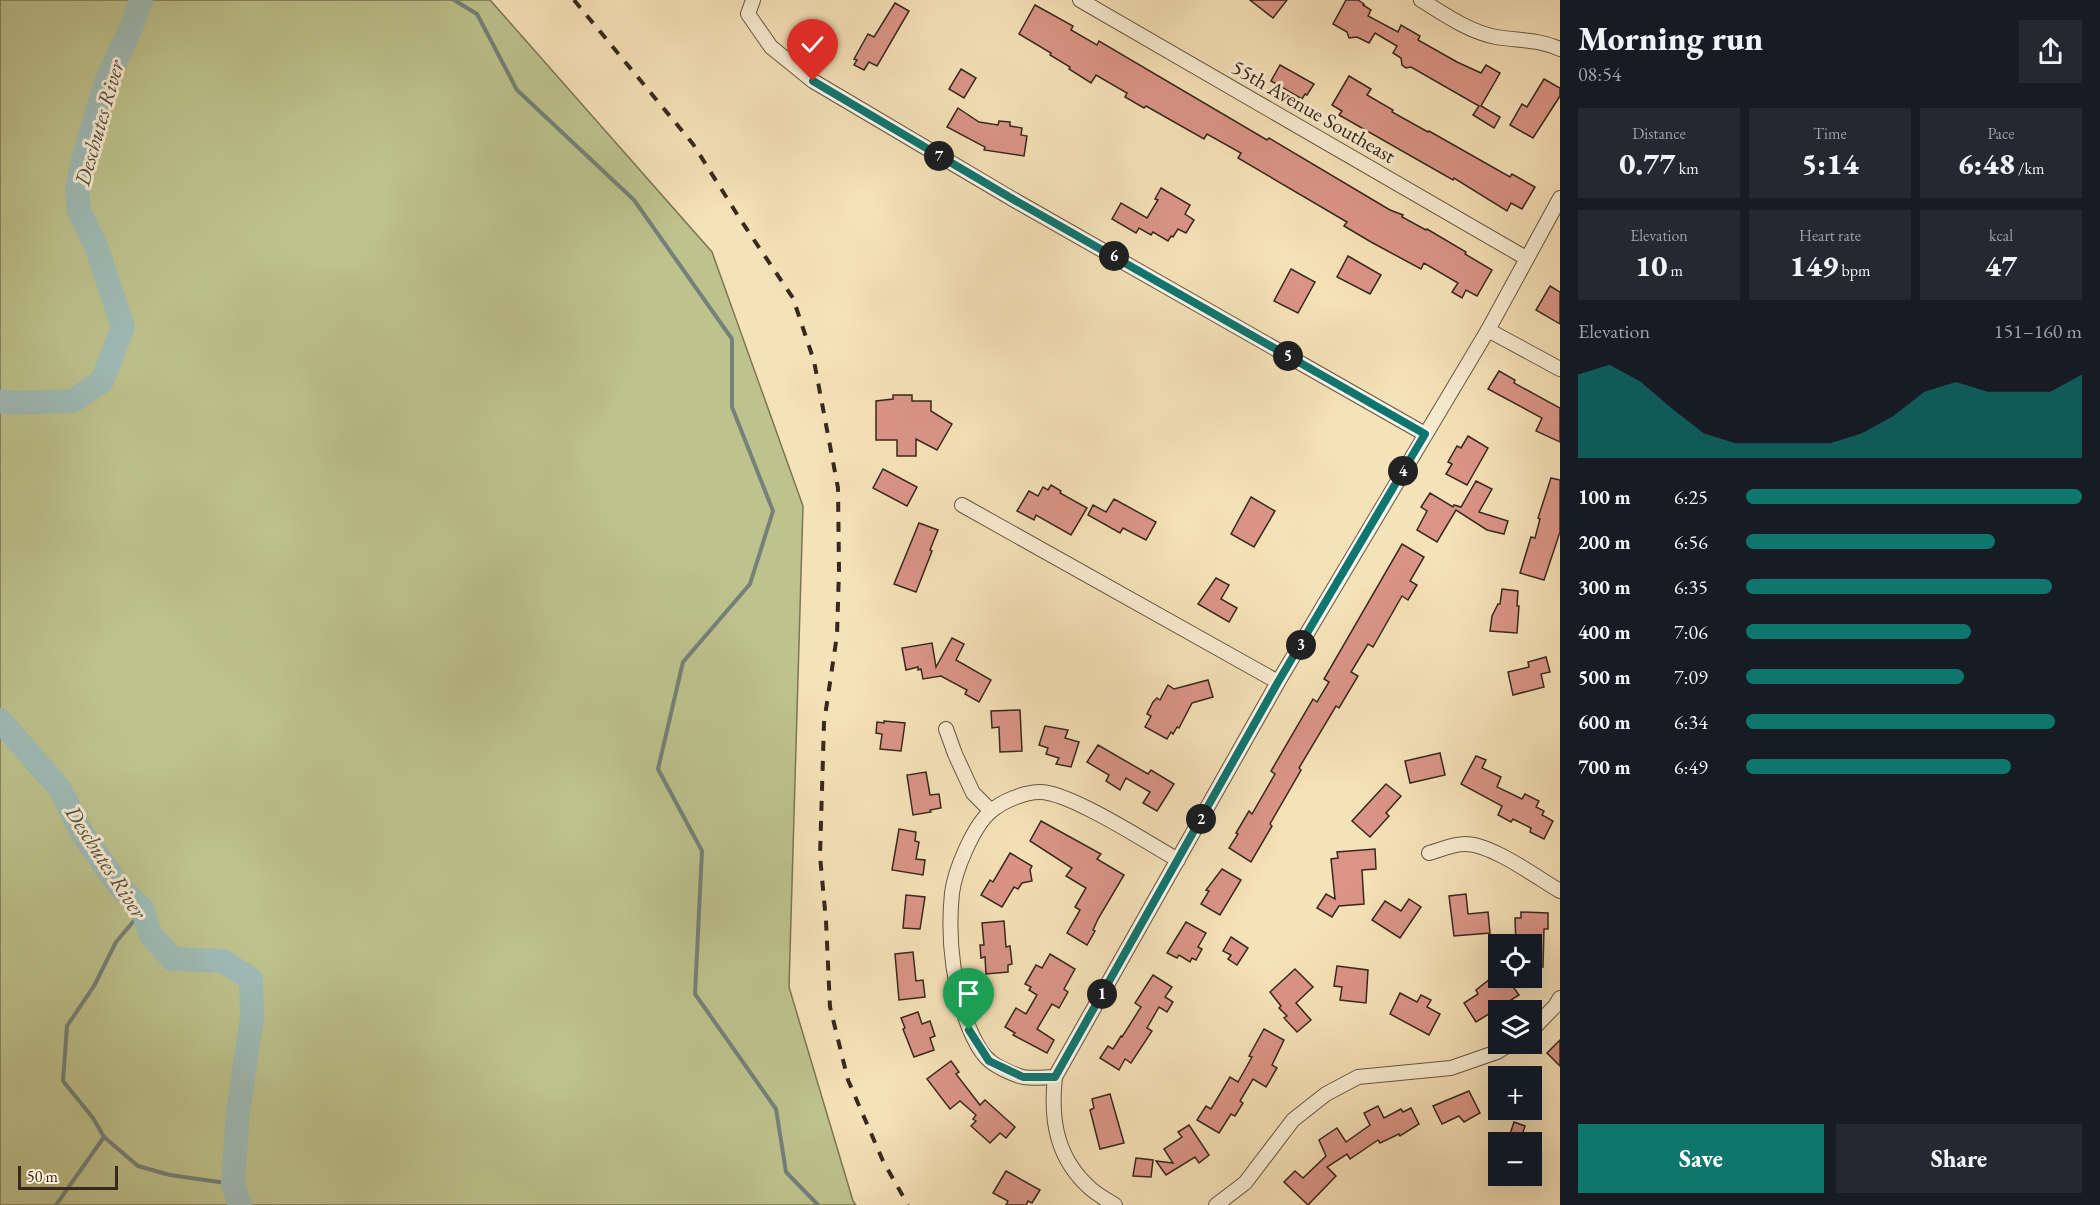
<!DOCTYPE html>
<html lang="en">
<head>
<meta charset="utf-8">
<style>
  :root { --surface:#171b24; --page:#242831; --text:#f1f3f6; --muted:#9ea1a6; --accent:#0f766e }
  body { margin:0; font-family:"EB Garamond",serif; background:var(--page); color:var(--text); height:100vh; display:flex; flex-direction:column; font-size:22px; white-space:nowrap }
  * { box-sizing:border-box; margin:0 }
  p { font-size:20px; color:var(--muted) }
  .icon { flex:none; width:33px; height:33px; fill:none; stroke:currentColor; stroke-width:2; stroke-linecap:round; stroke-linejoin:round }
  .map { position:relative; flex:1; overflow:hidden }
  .sheet { display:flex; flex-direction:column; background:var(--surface); width:540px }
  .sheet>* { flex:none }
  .buttons { position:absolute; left:1488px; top:934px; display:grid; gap:12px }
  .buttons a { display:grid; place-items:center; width:54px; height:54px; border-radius:0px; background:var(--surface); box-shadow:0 6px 24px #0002; font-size:30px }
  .scale { position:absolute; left:18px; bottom:15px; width:100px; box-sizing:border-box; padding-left:6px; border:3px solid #37291d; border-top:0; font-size:16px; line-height:21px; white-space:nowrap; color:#37291d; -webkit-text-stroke:4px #f9ecd1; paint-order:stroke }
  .pin { position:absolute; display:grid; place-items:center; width:51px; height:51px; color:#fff; margin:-62px -26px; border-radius:50% 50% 50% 0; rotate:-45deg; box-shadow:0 0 6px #0007 }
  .pin .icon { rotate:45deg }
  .km { position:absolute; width:30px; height:30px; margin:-15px; border-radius:50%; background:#222; color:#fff; font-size:16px; line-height:30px; text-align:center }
  .round { display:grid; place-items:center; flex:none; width:63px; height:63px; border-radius:0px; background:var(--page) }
  .headline { display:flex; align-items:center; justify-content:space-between; height:102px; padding:0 18px }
  h1 { font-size:33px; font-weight:800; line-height:45px }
  .stats { display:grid; grid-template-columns:repeat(3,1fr); gap:9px; height:102px; padding:6px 18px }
  .stats div { display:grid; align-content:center; border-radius:0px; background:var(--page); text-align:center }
  .stats b { font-size:30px; font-weight:800 }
  .stats small { font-size:16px; font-weight:400 }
  .stats p { font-size:16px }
  .chart { height:168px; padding:12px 18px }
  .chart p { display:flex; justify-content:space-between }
  .chart svg { width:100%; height:108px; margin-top:6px; fill:var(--accent); opacity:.7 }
  .cta { display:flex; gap:12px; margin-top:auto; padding:12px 18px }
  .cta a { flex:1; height:69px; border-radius:0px; background:var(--accent); color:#fff; font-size:24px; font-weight:800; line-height:69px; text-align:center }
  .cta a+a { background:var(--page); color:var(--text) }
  ul { padding:0 18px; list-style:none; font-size:20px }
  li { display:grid; grid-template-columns:96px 72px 1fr; align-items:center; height:45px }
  li i { height:15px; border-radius:8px; background:var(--accent) }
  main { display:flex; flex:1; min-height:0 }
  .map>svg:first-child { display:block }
  .green { fill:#bec38d; stroke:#7a7655; stroke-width:1.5 }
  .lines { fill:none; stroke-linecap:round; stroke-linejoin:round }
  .stream { stroke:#758179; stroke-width:4 }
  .river { stroke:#9fbcb7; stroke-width:24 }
  .building { fill:#db9587; stroke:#37291d; stroke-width:1.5 }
  .minor-casing { stroke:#675744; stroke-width:16 }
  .minor { stroke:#f9ecd1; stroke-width:14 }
  .rail { stroke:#37291d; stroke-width:4; stroke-dasharray:10 10; stroke-linecap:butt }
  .route-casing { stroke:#fff; stroke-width:12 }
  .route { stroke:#0f766e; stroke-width:8 }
  .labels { text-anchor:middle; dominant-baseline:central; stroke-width:6; stroke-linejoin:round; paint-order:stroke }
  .street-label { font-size:21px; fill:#37291d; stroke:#f9ecd1 }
  .water-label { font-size:22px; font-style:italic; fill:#514e44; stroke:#f9ecd1 }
</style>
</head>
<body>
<main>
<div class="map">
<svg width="1560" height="1205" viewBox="0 0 1560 1205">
  <rect width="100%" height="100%" fill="#f6e2b8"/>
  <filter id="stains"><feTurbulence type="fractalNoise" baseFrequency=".00333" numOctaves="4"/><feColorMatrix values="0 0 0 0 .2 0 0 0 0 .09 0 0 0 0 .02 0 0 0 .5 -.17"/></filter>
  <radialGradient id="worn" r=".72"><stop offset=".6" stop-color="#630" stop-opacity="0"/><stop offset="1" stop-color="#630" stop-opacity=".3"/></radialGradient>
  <!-- green -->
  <path class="green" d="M0,0H490L712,252L803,506L789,987L853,1201L856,1205H0Z"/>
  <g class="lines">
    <!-- stream -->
    <g class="stream">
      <path d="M454,0L477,14L517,90L634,200L732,339V407L773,511L750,584L683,662L658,769L702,851L695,994L776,1109L786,1172L818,1205"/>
      <path d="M143,910L116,942L94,986L67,1026L63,1081L93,1118L104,1137L138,1166L170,1175L233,1184"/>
      <path d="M56,1205L104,1137"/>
    </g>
    <!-- river -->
    <g class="river">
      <path d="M0,401L16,403L73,401L102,381L123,327L96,246L79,211L77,189L83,159L107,79L131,28L141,0"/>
      <path d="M0,720L60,789L83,835L119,886L143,910L150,934L172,959L223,961L251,979L252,1018L238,1112L233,1184L240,1205"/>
    </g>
  </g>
  <!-- building -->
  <g class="building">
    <path d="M1250,0H1287L1273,18Z"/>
    <path d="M1346,0H1358L1364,4L1363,5L1371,10L1368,16L1398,32L1401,25L1420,36L1418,40L1457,62L1481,73L1486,65L1500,73L1481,106L1500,117L1494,128L1473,115L1479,106L1411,67L1406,68L1402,65L1401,58L1393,53L1397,46L1375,33L1369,43L1357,37L1349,38L1347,32L1333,24Z"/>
    <path d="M895,3L909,11L877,66L869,62L864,70L854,65L857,60L854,59L868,34L874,37Z"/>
    <path d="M1035,5L1073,26L1071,30L1097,45L1099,41L1267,140L1269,138L1390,210L1403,215L1402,217L1426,230L1427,229L1466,252L1465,254L1492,270L1477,296L1466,290L1462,298L1452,292L1458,283L1424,263L1421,269L1371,242L1344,226L1347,222L1238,158L1241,153L1207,134L1204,139L1146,106L1144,108L1125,97L1127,93L1096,75L1091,83L1069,69L1070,67L1050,55L1051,53L1019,34Z"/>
    <path d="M1280,65L1314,84L1307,95L1305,94L1302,99L1271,81Z"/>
    <path d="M961,69L976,78L964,98L949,89Z"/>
    <path d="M1349,76L1371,89L1367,95L1393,110L1392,112L1428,132L1429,131L1510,177L1512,174L1535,187L1522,209L1511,203L1507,211L1454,178L1453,180L1339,115L1342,111L1332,105Z"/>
    <path d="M1544,79L1560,88V96L1533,138L1510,125L1522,104L1527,107Z"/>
    <path d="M958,108L979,122L998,125L999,121L1010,122V126L1022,128L1021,135L1027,136L1024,156L984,150L985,147L947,127Z"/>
    <path d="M1161,188L1190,205L1185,214L1194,220L1186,233L1178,229L1173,237L1171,236L1168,241L1153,232L1151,235L1139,228L1136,233L1112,219L1121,203L1147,218L1158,200L1155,199Z"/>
    <path d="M1348,256L1381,275L1370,294L1337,277Z"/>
    <path d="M1291,269L1315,282L1298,313L1274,301Z"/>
    <path d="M1550,286L1560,292V324L1536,310Z"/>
    <path d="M1499,371L1515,380L1514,383L1560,408V442L1536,431L1542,418L1488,389Z"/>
    <path d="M893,395H912V401H931V411L952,424L937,450L916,439V456H897V440H876V401L893,399Z"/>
    <path d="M1468,436L1488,448L1467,485L1446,474L1452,464L1448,462L1457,446L1461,448Z"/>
    <path d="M883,469L917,487L907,506L873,488Z"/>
    <path d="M1551,478L1560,480V532L1544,580L1520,573L1531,537L1535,538L1540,519L1538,518Z"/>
    <path d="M1476,481L1492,489L1479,512L1508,521L1504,534L1487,530L1456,510L1437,542L1417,530L1427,511L1421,507L1430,493L1453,507L1454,505L1461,507Z"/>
    <path d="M1051,485L1061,491L1060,493L1087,508L1071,535L1036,515L1034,520L1017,511L1029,491L1038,496L1043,487L1048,490Z"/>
    <path d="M1251,497L1275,511L1254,547L1231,534Z"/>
    <path d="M1114,499L1156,522L1146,540L1123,528L1120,533L1088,515L1093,505L1106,512Z"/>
    <path d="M919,523L938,530L930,550L932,551L916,592L894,584Z"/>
    <path d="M1402,544L1424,557L1410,581L1417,585L1408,600L1402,596L1373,647L1368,644L1351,672L1358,676L1339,708L1336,706L1299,768L1301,770L1270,824L1272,826L1251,862L1229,848L1238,834L1236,833L1249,811L1252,814L1275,774L1271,771L1313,699L1317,702L1329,682L1324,679Z"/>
    <path d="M1216,578L1229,585L1221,599L1237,608L1229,622L1198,604Z"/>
    <path d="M1502,589L1518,591L1517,606H1519L1517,633L1490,631L1492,616L1498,604H1500Z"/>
    <path d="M952,638L964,644L956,660L991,680L979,702L965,694L967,690L941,676L923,679L921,669L918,670V667L906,670L902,648L932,643L936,667Z"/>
    <path d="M1546,657L1550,672L1541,674L1544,687L1513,695L1508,672L1529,667L1528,662Z"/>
    <path d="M1208,680L1213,697L1192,703L1179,728L1177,727L1173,734L1171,732L1167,739L1145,727L1151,716L1147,714L1153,702L1157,698L1160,700L1168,685L1174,689Z"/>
    <path d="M1020,710L1022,751L1000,752L999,727L992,728L991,711Z"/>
    <path d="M884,721L905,723L901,751L880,749L882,734L876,733L877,722L884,723Z"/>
    <path d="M1045,726L1068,730L1065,738L1079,742L1071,767L1056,764L1059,758L1046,754L1048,748L1039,745Z"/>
    <path d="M1098,745L1148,774L1151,770L1174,784L1157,811L1143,803L1150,792L1126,778L1120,790L1106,781L1109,775L1087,762Z"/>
    <path d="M1440,753L1445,775L1410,783L1405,761Z"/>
    <path d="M1476,756L1486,760L1482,768L1501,777L1497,787L1522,799L1525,794L1539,801L1536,807L1544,811L1542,815L1553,821L1544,839L1530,832L1531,828L1513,819L1511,822L1498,815L1502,806L1461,784Z"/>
    <path d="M926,772L930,795L939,794L941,808L930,810L931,812L913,815L907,775Z"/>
    <path d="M1386,784L1401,796L1386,813L1389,816L1370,837L1352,821Z"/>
    <path d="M1041,821L1101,854L1097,859L1124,875L1098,919L1093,930L1095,931L1087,945L1067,933L1080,910L1075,907L1086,888L1066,876L1072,868L1030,841Z"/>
    <path d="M899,829L916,832L915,841L919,842L916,859L925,860L923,875L892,870Z"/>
    <path d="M1375,849L1376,869L1362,870L1364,904L1339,906L1332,917L1317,908L1326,894L1335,899L1331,859L1338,858L1337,852Z"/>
    <path d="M1010,853L1032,866L1030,870L1032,881L1022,883L1018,889L1014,887L1002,907L981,895L990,880L993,882Z"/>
    <path d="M1222,869L1241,880L1220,915L1201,904L1209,891L1206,890Z"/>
    <path d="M1466,894L1468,914L1488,912L1490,933L1454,936L1449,896Z"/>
    <path d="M906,895L925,897L920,929L903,928Z"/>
    <path d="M1409,899L1421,907L1400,938L1372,920L1385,901L1401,911Z"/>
    <path d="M1521,912L1548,913V929H1544L1543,967H1532V945H1516L1515,918H1521Z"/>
    <path d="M1004,921L1006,947L1010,946L1012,964L1008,965V972L986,974L985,957L981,958L980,945H984L982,923Z"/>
    <path d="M1186,922L1206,933L1198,947L1202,949L1196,960L1192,958L1190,962L1179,955L1177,958L1167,953Z"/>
    <path d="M1231,937L1248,948L1237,965L1228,959L1231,955L1223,951Z"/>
    <path d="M913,952L916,981L923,980L925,997L899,1000L895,954Z"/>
    <path d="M1050,954L1075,969L1064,989L1068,992L1059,1008L1052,1004L1037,1029L1054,1040L1047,1053L1013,1035L1015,1033L1005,1027L1016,1008L1026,1014L1037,995L1029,990L1031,987L1025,984L1036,965L1042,968Z"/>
    <path d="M1337,966L1368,970L1366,1003L1340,1000L1342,987L1334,986Z"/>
    <path d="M1295,969L1313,987L1296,1003L1311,1020L1297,1032L1284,1018L1287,1016L1279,1008L1281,1006L1270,992Z"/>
    <path d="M1153,975L1172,987L1165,997L1173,1002L1167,1012L1159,1007L1147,1028L1152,1031L1131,1063L1125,1059L1119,1070L1100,1058L1108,1046L1113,1049L1121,1036L1122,1037L1141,1007L1135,1003Z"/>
    <path d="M1494,976L1495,978H1507L1519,995L1476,1022L1464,1003L1478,994L1476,990Z"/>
    <path d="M1400,993L1417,1002L1421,995L1431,1000L1427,1007L1440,1014L1429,1035L1390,1014Z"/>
    <path d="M918,1012L922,1024L930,1021L935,1036L930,1038L934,1050L914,1057L903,1029L905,1028L901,1018Z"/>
    <path d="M1264,1029L1284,1040L1272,1065L1277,1068L1266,1087L1253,1079L1240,1101L1243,1103L1235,1116L1231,1114L1219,1133L1197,1120L1206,1106L1211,1109L1230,1077L1238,1082L1252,1057L1249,1056Z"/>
    <path d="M1560,1040V1066L1547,1053Z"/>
    <path d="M951,1061L959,1072L956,1074L980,1105L985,1100L1015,1127L1006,1138L1000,1133L990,1143L971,1126L976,1121L973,1119L976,1115L960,1101L950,1109L927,1079Z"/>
    <path d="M1469,1091L1480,1113L1464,1122L1459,1116L1442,1124L1433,1106Z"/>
    <path d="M1110,1094L1124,1143L1100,1149L1090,1110L1094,1108L1092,1099Z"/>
    <path d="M1378,1106L1384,1118L1401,1109L1403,1112L1411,1108L1419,1124L1400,1136L1399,1134L1380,1143L1378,1140L1350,1159L1347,1154L1327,1167L1336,1176L1308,1205L1284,1182L1295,1171L1303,1178L1326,1156L1319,1140L1337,1128L1346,1142L1370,1125L1364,1113Z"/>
    <path d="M1514,1122L1525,1126L1521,1138L1510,1134Z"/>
    <path d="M1189,1125L1209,1155L1199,1163L1195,1157L1166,1175L1156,1161L1173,1163L1164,1149L1182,1137L1178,1132Z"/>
    <path d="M1136,1158L1153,1160L1151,1177L1133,1176Z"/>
    <path d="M1006,1171L1040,1190L1032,1203L1028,1201L1026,1205H1006L1008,1201L993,1193Z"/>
  </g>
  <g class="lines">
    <!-- minor casing -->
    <g class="minor-casing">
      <g id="minor">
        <path d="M753,0L748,14L771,47L813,81L1016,201L1425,434"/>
        <path d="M1080,0L1526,258"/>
        <path d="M1421,0C1444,14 1469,32 1496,37C1520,41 1537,39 1560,49"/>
        <path d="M1488,330L1560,369"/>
        <path d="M962,505L1278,682"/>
        <path d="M946,729L955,754L973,793L991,811"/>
        <path d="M1429,853C1440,850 1453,844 1465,844C1492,844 1536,877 1560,891"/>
        <path d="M1532,1030L1555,1006L1560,998"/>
        <path d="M1055,1077C1045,1077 1033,1079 1023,1077C1014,1075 997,1067 990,1061C978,1052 967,1025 963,1010C952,973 948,932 952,893C955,870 973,827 990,812C1002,801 1025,792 1040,792C1070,792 1148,843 1178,860"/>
        <path d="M1115,1205C1107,1200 1098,1195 1091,1189C1057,1159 1050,1121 1055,1077L1278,682L1488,330L1560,198"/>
        <path d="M1216,1205L1245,1183L1293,1120L1326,1094L1358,1077L1451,1068L1497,1052L1510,1044"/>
      </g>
    </g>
    <!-- minor -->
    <use href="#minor" class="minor"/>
    <!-- rail -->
    <path class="rail" d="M574,0L693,144L742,222L793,298L814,361L838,488L839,570L837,635L824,723L820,856L826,921L830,1007L848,1080L883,1161L908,1205"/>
  </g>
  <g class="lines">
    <!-- route casing -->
    <g class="route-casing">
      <path id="route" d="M813,81L1016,201L1425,434L1278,682L1055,1077H1023L989,1061L969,1030"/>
    </g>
    <!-- route -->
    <use href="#route" class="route"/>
  </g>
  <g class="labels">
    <!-- street labels -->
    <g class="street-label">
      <text transform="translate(1314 111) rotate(30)">55th Avenue Southeast</text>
    </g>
    <!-- water labels -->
    <g class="water-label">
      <text transform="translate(99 123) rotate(-74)">Deschutes River</text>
      <text transform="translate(106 862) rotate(57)">Deschutes River</text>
    </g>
  </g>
  <rect width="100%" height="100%" filter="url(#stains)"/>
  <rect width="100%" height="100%" fill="url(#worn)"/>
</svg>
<div class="buttons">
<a><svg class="icon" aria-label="locate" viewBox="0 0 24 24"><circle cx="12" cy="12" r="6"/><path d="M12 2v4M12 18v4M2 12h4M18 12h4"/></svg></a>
<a><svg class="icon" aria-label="layers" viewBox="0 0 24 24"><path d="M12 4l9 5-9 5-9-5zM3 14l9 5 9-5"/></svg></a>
<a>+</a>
<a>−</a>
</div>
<div class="scale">50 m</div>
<div class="pin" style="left:969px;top:1030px;background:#1e9e55"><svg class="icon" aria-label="arrive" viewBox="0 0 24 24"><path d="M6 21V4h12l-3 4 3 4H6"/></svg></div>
<div class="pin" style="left:813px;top:81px;background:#d93025"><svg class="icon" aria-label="check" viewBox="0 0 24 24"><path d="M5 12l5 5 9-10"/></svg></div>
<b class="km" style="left:1102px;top:994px">1</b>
<b class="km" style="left:1201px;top:819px">2</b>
<b class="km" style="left:1301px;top:645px">3</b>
<b class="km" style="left:1403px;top:471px">4</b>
<b class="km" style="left:1288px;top:356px">5</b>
<b class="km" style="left:1114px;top:256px">6</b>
<b class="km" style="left:939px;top:156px">7</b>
</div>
<section class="sheet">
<div class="headline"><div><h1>Morning run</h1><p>08:54</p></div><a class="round"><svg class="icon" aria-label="share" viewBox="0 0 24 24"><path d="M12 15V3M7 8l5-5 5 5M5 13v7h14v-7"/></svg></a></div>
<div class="stats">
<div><p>Distance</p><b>0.77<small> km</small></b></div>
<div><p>Time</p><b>5:14</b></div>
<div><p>Pace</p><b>6:48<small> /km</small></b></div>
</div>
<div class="stats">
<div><p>Elevation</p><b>10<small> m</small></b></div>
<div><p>Heart rate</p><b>149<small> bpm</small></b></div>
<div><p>kcal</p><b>47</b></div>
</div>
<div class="chart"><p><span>Elevation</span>151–160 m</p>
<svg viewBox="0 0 160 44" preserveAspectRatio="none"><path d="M0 44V10L10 6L20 13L30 24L40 34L50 38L60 38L70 38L80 38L90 34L100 27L110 17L120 13L130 17L140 17L150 17L160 10V44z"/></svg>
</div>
<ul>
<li><b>100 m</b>6:25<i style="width:100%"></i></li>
<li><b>200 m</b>6:56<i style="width:74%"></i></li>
<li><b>300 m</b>6:35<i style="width:91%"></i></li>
<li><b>400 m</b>7:06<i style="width:67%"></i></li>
<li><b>500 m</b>7:09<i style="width:65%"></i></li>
<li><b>600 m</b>6:34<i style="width:92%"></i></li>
<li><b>700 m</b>6:49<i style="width:79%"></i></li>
</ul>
<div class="cta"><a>Save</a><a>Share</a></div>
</section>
</main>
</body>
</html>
